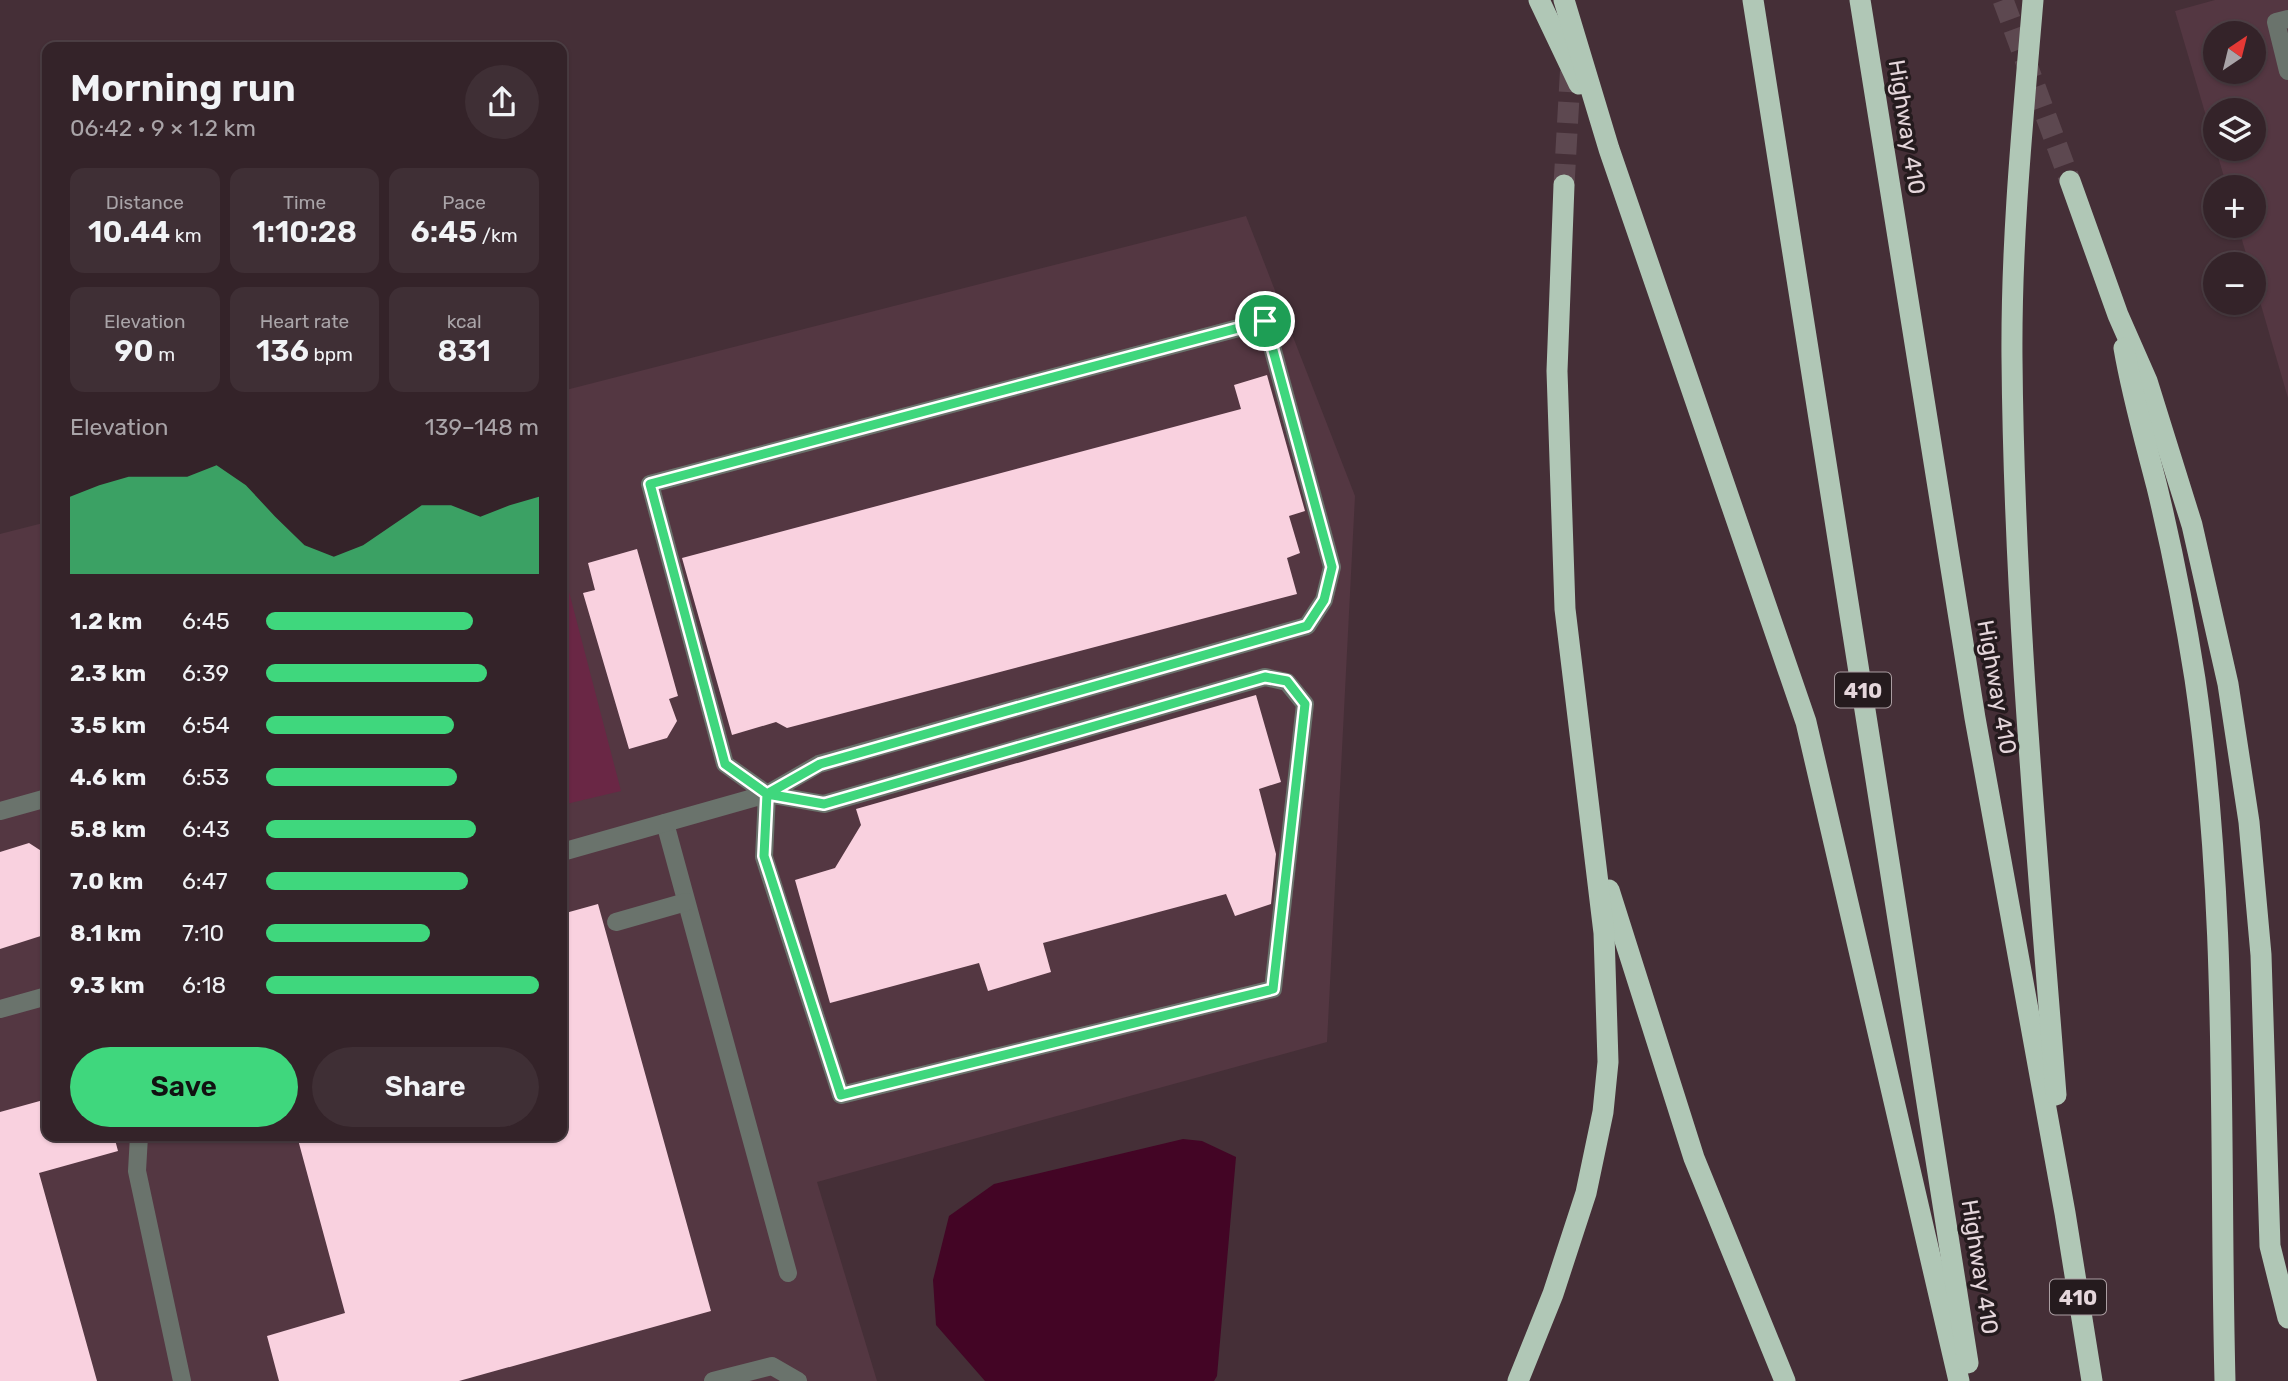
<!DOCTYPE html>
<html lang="en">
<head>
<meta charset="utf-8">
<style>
  :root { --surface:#342329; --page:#3f2f35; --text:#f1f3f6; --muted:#a9a4a8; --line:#4e4046; --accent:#3fd77d }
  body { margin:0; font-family:Rubik,sans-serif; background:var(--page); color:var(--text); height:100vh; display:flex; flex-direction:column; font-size:26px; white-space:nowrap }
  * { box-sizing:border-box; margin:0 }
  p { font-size:23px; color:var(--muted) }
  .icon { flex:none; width:38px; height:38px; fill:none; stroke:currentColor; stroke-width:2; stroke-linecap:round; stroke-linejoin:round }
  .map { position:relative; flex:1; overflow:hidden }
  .details { position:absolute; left:42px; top:42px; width:525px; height:1099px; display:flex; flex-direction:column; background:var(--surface); border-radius:14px; box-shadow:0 2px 5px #0004,0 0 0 2px var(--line) }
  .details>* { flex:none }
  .needle { width:46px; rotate:35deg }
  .buttons { position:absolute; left:2203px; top:21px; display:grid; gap:14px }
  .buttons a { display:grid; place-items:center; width:63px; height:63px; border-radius:50%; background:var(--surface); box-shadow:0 2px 5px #0004,0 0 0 2px var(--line); font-size:35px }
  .pin { position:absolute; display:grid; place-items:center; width:60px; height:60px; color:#fff; margin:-30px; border:4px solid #fff; border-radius:50%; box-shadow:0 2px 7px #0007 }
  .round { display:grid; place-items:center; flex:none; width:74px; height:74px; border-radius:37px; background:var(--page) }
  .headline { display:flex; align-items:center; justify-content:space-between; height:119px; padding:0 28px }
  h1 { font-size:38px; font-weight:600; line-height:52px }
  .stats { display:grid; grid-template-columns:repeat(3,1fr); gap:10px; height:119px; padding:7px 28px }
  .stats div { display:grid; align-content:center; border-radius:14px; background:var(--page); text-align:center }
  .stats b { font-size:30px; font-weight:600 }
  .stats small { font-size:19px; font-weight:400 }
  .stats p { font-size:19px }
  .chart { height:196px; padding:14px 28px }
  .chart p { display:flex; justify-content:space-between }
  .chart svg { width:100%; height:126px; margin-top:7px; fill:var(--accent); opacity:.7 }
  .primary-button { display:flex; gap:14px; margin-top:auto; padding:14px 28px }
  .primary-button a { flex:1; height:80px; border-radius:42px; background:var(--accent); color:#111; font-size:28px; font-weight:600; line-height:80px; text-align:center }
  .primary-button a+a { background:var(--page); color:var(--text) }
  ul { padding:0 28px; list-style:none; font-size:23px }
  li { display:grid; grid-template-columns:112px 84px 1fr; align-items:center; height:52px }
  li i { height:18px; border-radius:9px; background:var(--accent) }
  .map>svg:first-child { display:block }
  .built { fill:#543742; fill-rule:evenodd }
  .green { fill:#6a2745 }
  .water { fill:#430525 }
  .building { fill:#f9d1df }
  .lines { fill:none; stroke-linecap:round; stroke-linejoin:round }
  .highway-tunnel { stroke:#5d4850; stroke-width:21; stroke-dasharray:21 10; stroke-linecap:butt }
  .minor { stroke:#6a736c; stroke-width:18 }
  .highway { stroke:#b0c7b6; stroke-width:21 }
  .route-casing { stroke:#fff; stroke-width:14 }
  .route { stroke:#3fd77d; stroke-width:9 }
  .labels { text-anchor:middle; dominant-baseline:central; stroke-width:7; stroke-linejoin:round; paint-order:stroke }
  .shield { fill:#251b1e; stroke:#ab9ea2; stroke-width:2 }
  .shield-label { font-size:21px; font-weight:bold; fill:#e5d6db }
  .street-label { font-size:23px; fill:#e5d6db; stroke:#251b1e }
</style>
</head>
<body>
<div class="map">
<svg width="2288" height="1381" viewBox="0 0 2288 1381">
  <rect width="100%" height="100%" fill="#452f37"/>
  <!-- built -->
  <g class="built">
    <path d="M2215,0H2288V398L2254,281V264H2249L2238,226H2254V187H2227L2175,11ZM2216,33H2254V72H2216ZM2216,110H2254V149H2216Z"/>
    <path d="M1246,216L1355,496L1327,1042L817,1182L877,1381H0V534L47,522V1136H562V391Z"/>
  </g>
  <!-- green -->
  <path class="green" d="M562,565L621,791L562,805Z"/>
  <!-- water -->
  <path class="water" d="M1183,1139L1202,1141L1236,1157L1217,1376L1214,1381H985L936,1325L933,1280L949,1216L994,1184Z"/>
  <!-- building -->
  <g class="building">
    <path d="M1267,375L1305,511L1289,516L1300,553L1287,558L1297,594L787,728L776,722L732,735L682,558L1241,409L1234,385Z"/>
    <path d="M637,549L678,696L669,699L677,721L667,738L629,749L583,593L595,590L588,563Z"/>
    <path d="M1256,695L1281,782L1259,789L1276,854L1271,904L1235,916L1226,894L1043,943L1051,972L988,991L979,963L830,1003L795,880L835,868L861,825L856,809Z"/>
    <path d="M29,843L43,852L47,867V934L0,949V852Z"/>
    <path d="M598,904L711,1311L459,1381H279L267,1336L345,1313L297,1136H562V914Z"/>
    <path d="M47,1099V1136H114L118,1151L39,1173L97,1381H0V1112Z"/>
  </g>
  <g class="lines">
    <!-- highway-tunnel -->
    <g class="highway-tunnel">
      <path d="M2003,0L2070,181"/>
      <path d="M1564,185L1571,62"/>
    </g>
    <!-- minor -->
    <g class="minor">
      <path d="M2288,19L2276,22L2288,71"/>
      <path d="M0,811L47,798"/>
      <path d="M665,823L788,1273"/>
      <path d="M562,852L767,794L819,764L1307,626L1324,600L1332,567L1265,321L650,484L725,764L767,794L824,804L1265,677L1287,682L1305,704L1273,989L841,1095L764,857L767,794"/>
      <path d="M616,922L686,902"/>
      <path d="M0,1009L47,996"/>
      <path d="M139,1136L137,1171L182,1381"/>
      <path d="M713,1381L772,1366L798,1381"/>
    </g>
    <!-- highway -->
    <g class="highway">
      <path d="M1539,0L1579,84"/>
      <path d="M1564,0L1609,149L1806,722L1959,1381"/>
      <path d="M1753,0L1968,1363"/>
      <path d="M1860,0L1975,718L2065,1213L2092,1381"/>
      <path d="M2033,0C2023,119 2011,238 2012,358C2014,604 2037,850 2056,1095"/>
      <path d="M2070,181L2118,315L2147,381L2192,525L2228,684L2249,822L2261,955L2270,1246L2288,1318"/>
      <path d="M2124,348C2132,395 2145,440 2157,487C2172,549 2185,615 2195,679C2229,910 2219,1148 2225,1381"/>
      <path d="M1609,890L1694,1158L1785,1381"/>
      <path d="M1518,1381L1553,1294L1586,1193L1603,1112L1608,1062L1604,933L1565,609L1557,371L1564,185"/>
    </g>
  </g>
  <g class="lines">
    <!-- route casing -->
    <g class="route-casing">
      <path id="route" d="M1265,321L650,484L725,764L767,794L824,804L1265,677L1287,681L1305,704L1273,989L841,1095L764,856L767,794L820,764L1307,626L1324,600L1332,567L1265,321"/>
    </g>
    <!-- route -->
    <use href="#route" class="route"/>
  </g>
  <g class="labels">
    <!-- shield labels -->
    <g class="shield">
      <rect x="1835" y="672.5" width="56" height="35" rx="5"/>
      <rect x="2050" y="1279.5" width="56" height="35" rx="5"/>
    </g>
    <g class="shield-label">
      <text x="1863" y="690">410</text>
      <text x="2078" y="1297">410</text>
    </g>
    <!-- street labels -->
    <g class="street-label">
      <text transform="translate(1907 127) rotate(81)">Highway 410</text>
      <text transform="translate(1997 687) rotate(80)">Highway 410</text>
      <text transform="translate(1980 1267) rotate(81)">Highway 410</text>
    </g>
  </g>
</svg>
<div class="buttons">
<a><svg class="needle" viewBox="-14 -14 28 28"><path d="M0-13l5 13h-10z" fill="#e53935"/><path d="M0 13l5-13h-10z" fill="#a9a4a8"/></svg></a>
<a><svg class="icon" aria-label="layers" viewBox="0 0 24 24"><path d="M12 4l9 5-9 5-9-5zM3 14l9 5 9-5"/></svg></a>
<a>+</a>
<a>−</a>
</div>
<div class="pin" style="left:1265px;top:321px;background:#1e9e55"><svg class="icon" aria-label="arrive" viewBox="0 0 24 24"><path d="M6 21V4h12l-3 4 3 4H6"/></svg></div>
<section class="details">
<div class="headline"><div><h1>Morning run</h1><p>06:42 · 9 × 1.2 km</p></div><a class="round"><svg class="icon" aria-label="share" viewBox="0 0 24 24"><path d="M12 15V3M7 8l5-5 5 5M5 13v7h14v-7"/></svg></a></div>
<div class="stats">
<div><p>Distance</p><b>10.44<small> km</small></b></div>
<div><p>Time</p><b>1:10:28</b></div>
<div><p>Pace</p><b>6:45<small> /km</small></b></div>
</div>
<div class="stats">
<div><p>Elevation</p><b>90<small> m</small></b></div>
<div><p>Heart rate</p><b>136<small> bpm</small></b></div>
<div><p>kcal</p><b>831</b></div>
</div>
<div class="chart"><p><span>Elevation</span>139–148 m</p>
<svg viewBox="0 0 160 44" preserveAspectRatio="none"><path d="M0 44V17L10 13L20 10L30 10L40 10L50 6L60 13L70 24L80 34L90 38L100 34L110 27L120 20L130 20L140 24L150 20L160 17V44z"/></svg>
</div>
<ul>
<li><b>1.2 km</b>6:45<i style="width:76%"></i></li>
<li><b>2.3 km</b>6:39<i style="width:81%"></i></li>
<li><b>3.5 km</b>6:54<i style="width:69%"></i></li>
<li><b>4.6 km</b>6:53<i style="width:70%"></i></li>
<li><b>5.8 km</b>6:43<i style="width:77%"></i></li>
<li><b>7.0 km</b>6:47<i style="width:74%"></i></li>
<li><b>8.1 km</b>7:10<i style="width:60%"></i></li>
<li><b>9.3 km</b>6:18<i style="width:100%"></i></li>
</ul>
<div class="primary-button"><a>Save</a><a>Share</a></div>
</section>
</div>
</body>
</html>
